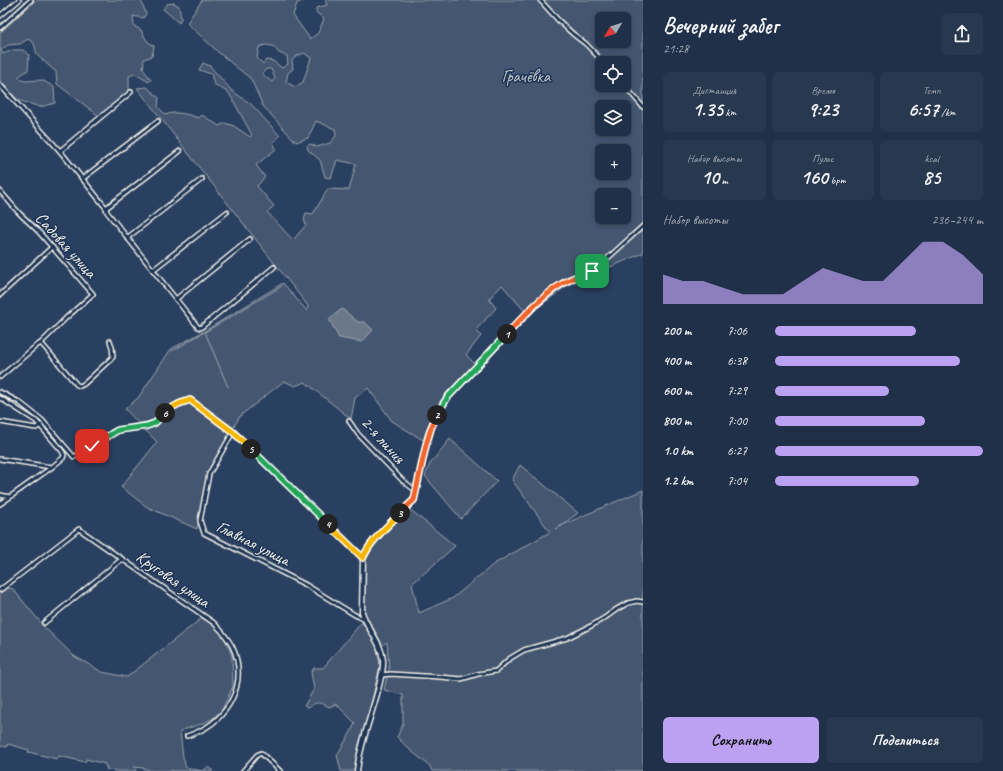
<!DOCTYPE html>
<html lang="ru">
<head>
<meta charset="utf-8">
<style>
  :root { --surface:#203048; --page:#28384f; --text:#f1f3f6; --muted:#a2a9b4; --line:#3d4b60; --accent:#bca0f2 }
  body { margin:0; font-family:Caveat,sans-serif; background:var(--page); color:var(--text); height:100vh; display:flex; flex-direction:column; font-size:15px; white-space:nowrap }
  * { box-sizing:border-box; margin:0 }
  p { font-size:13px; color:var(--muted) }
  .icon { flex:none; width:22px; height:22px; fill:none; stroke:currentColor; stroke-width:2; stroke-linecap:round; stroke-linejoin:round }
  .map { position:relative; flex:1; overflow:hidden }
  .sheet { display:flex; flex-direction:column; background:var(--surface); width:360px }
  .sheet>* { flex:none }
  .needle { width:26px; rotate:231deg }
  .tools { position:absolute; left:595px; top:12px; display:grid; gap:8px }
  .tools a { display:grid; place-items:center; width:36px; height:36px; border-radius:6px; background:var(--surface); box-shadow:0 2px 6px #0003,0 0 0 1px var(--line); font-size:20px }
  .pin { position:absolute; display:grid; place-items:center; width:34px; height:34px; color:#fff; margin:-17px; border-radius:8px; box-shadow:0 2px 6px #0006 }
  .km { position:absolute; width:20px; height:20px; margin:-10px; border-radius:50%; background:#222; color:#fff; font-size:11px; line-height:20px; text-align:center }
  .round { display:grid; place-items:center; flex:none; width:42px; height:42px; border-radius:6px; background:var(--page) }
  .summary { display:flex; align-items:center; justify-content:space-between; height:68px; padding:0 20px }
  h1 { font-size:22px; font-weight:700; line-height:30px }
  .stats { display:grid; grid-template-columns:repeat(3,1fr); gap:6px; height:68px; padding:4px 20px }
  .stats div { display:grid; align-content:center; border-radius:6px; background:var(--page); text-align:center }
  .stats b { font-size:20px; font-weight:700 }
  .stats small { font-size:11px; font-weight:400 }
  .stats p { font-size:11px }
  .chart { height:112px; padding:8px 20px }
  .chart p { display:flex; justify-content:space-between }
  .chart svg { width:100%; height:72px; margin-top:4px; fill:var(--accent); opacity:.7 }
  .action { display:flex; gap:8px; margin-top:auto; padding:8px 20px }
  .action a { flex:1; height:46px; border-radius:6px; background:var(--accent); color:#111; font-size:16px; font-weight:700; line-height:46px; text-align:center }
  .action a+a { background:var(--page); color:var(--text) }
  ul { padding:0 20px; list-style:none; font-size:13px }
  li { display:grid; grid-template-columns:64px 48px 1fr; align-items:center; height:30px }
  li i { height:10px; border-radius:5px; background:var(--accent) }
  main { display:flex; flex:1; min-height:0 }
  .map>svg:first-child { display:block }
  .green { fill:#445771; stroke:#9ca4ac; fill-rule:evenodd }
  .water { fill:#6a788a; stroke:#a1a8b0 }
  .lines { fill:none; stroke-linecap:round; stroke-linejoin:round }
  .stream { stroke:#a1a8b0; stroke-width:1 }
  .street-casing { stroke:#f4f1e8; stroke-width:6 }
  .secondary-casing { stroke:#f4f1e8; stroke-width:7 }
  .street { stroke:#1d3557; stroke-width:3 }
  .secondary { stroke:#1d3557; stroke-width:4 }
  .split-1-casing { stroke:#fff; stroke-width:8 }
  .split-2-casing { stroke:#fff; stroke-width:8 }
  .split-3-casing { stroke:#fff; stroke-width:8 }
  .split-4-casing { stroke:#fff; stroke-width:8 }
  .split-5-casing { stroke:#fff; stroke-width:8 }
  .split-6-casing { stroke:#fff; stroke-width:8 }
  .split-7-casing { stroke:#fff; stroke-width:8 }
  .split-1 { stroke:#f0652b; stroke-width:5 }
  .split-2 { stroke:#22a559; stroke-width:5 }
  .split-3 { stroke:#f0652b; stroke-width:5 }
  .split-4 { stroke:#f5b400; stroke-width:5 }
  .split-5 { stroke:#22a559; stroke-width:5 }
  .split-6 { stroke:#f5b400; stroke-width:5 }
  .split-7 { stroke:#22a559; stroke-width:5 }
  .labels { text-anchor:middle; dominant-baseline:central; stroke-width:3; stroke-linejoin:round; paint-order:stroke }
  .park-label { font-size:17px; fill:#bfc3c4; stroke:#1d3557 }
  .street-label { font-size:17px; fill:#f4f1e8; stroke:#1d3557 }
</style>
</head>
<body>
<main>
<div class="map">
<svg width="643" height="771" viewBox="0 0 643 771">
  <rect width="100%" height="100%" fill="#2a4060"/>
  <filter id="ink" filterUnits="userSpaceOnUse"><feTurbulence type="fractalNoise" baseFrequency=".025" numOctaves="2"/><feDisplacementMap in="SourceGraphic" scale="8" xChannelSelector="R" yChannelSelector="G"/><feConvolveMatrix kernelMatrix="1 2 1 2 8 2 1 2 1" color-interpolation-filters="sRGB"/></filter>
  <g filter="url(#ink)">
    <!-- green -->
    <g class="green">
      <path d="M36,0H141L146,14L143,18L133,16L134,26L141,30L147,41L154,46L152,56L144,59L143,69L151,80L149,82L135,74L129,76V90L121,98L99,116L57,84L56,72L37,55L34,43L28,39L20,44L8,45L1,50L3,54L13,50H23L29,55L28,70L18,77L24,81L42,80L54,87L55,103L40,107L18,100L0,81V33Z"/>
      <path d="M202,0H306L297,3L293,15L310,39L318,33L324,19L316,12V8L327,5L325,0H643V253L568,285L528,315L502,285L489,299L496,308L476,330L481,336L466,355L475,364L447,392L436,407L423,440L392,421L368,388L355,398L351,419L305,382L295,386L284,381L240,416L207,473L197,529L147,507L121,487L157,442L125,409L138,398L171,349L206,330L283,283L307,311L308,306L137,88L147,87L159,98L158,107L166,115C174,110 190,115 199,118L202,115L219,126L225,123L234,126L250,137L252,135L229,93L214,84L211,74L199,70L203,63L210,66L232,91L251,104L280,136L273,142L276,149L256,165L265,177L257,186L274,206L267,212L293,240L306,225L304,219L306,213L313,214L328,189L349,190L356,164L337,160L331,178L325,177L320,160L308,150L307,146L310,144L317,147L330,143L336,136L335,129L316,121L308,138L296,142L263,106L251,79L219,53L187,23ZM602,19H624V41H602ZM265,45L273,46L279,53L287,56L288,64L282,68L273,61L266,60L263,64L257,58L259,47ZM304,53L311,58L303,82L295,87L286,82L288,73L293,69L292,60L297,56ZM602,63H624V85H602ZM266,69H271L275,78L272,82L262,74ZM602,107H624V129H602ZM602,151H624V173H602ZM602,195H624V217H602ZM358,322L372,329L362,342Z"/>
      <path d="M174,3L179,6L181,18L179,23L163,9L167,4Z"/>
      <path d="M450,439L497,481L461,519L425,476L430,464Z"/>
      <path d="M520,465L578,513L556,529L569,522L643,490V771H432L430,766L410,750L397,737L403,724V695L384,690L389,668L387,642L380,647L364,619L363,558L406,507L413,512L455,546L412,584L419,613L453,598L494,564L550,532L512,480Z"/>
      <path d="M9,588L13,589L45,628L74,656L102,672L127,677L202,618L214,625L224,636L232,656L233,686L222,710L213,718L204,723L183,730L180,732L183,757L186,768L203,771L208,767L213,771H173L172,770L171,771H152L143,768L134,767L136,771H117L106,769L107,767L105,766V764L86,759L85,762L59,756L57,759L28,752L29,750L8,744L7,747L0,746V593Z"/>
      <path d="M362,622L376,645L380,665L369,713L359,744L354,771H341L337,755L351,732L355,723L336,704L329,707C320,702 316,701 308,708L304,706L314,689L311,672L314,668H323Z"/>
    </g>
    <!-- water -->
    <path class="water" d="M342,309L358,322H365L373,330L362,342L339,338L329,319Z"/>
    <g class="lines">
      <!-- stream -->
      <g class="stream">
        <path d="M172,351L204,332"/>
        <path d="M228,387L205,332L282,286"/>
      </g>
      <!-- street casing -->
      <g class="street-casing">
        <g id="street">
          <path d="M540,0L558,20L573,34L586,44L604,63"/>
          <path d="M0,16L19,0"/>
          <path d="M0,28L31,0"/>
          <path d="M0,85L60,151L106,208L107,212L198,327L200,328L204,325L274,267"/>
          <path d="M624,85L643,107"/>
          <path d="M60,151L131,92"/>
          <path d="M82,179L158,121"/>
          <path d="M0,191L19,213L38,231L93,294L66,318L41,343L36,346L0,377"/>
          <path d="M106,208L180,151"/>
          <path d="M127,238L202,179"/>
          <path d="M597,268L643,226"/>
          <path d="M153,270L227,212"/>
          <path d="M0,295L52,247"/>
          <path d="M176,299L250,239"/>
          <path d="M41,343L77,385L80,386L84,384L113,357L112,347L110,341"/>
          <path d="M0,392L19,402L42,420L74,457L115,431L147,425L155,423L168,410L180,403L190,400L233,432L363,558"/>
          <path d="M0,398L36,421L62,451L64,455L63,458L52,467L0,504"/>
          <path d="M349,421L358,434L402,480L416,491"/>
          <path d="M0,422L36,428L41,425"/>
          <path d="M233,432L209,474L200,521L204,533L306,585L355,615L364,619"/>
          <path d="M0,459L51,467"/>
          <path d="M0,495L10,497"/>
          <path d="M0,590L75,532L79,529L214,623C223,632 231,641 235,653C247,691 223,725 187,736"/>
          <path d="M44,623L122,559"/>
          <path d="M381,675L391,674L440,677L461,679L478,674L496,671L509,659L524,650L567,638L591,626L606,617L617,609L628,603L637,601L643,602"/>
          <path d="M243,771L257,755L261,753L280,771"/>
        </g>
      </g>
      <!-- secondary casing -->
      <g class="secondary-casing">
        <path id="secondary" d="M357,771C360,744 371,717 378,690C380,680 384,670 383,660C381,641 367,629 362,612L363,558L371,544L393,520L414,500L426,445L431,428L436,416L447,398L534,306L555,289L568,280L592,271L597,268"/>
      </g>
      <!-- street -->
      <use href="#street" class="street"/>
      <!-- secondary -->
      <use href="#secondary" class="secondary"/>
    </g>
  </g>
  <g class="lines" filter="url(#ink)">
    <!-- split-1 casing -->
    <g class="split-1-casing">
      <path id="split-1" d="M507,334C524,316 546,291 569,280C576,276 584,274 592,271"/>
    </g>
    <!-- split-2 casing -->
    <g class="split-2-casing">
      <path id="split-2" d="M437,415L447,398L507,334"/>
    </g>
    <!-- split-3 casing -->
    <g class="split-3-casing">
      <path id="split-3" d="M400,513L414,500L426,445L431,428L437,415"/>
    </g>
    <!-- split-4 casing -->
    <g class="split-4-casing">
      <path id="split-4" d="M328,524L363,558C370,541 388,526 400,513"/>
    </g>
    <!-- split-5 casing -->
    <g class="split-5-casing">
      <path id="split-5" d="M251,449L328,524"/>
    </g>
    <!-- split-6 casing -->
    <g class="split-6-casing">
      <path id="split-6" d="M165,413C172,406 181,403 190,400L233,432L251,449"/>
    </g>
    <!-- split-7 casing -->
    <g class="split-7-casing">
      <path id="split-7" d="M92,446L118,430L147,426L155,423L165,413"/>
    </g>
    <!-- split-1 -->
    <use href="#split-1" class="split-1"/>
    <!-- split-2 -->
    <use href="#split-2" class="split-2"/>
    <!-- split-3 -->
    <use href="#split-3" class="split-3"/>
    <!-- split-4 -->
    <use href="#split-4" class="split-4"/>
    <!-- split-5 -->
    <use href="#split-5" class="split-5"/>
    <!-- split-6 -->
    <use href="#split-6" class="split-6"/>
    <!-- split-7 -->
    <use href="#split-7" class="split-7"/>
  </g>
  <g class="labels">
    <!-- park labels -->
    <g class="park-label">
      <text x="526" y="76">Грачёвка</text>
    </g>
    <!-- street labels -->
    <g class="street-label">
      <text transform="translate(66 245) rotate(48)">Садовая улица</text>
      <text transform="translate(383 440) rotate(48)">2-я линия</text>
      <text transform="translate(253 543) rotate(27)">Главная улица</text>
      <text transform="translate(173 579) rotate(35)">Круговая улица</text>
    </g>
  </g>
</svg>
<div class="tools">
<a><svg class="needle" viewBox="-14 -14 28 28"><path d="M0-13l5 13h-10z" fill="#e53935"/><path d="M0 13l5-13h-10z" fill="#a2a9b4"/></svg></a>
<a><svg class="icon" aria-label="locate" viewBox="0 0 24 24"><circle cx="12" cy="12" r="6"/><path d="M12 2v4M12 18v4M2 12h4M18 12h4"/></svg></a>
<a><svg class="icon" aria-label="layers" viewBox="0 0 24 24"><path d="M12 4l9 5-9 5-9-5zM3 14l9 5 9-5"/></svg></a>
<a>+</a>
<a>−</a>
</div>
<div class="pin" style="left:592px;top:271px;background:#1e9e55"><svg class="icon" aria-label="arrive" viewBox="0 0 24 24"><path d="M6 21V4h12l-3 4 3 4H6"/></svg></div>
<div class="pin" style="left:92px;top:446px;background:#d93025"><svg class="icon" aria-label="check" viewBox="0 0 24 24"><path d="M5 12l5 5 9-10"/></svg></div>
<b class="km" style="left:507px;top:334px">1</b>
<b class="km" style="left:437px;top:415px">2</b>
<b class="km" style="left:400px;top:513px">3</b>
<b class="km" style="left:328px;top:524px">4</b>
<b class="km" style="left:251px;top:449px">5</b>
<b class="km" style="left:165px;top:413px">6</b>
</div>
<section class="sheet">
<div class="summary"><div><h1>Вечерний забег</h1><p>21:28</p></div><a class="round"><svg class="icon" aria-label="share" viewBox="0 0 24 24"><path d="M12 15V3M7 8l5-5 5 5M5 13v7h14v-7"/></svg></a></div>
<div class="stats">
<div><p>Дистанция</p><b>1.35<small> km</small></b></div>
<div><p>Время</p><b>9:23</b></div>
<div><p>Темп</p><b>6:57<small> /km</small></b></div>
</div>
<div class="stats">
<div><p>Набор высоты</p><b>10<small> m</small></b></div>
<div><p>Пульс</p><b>160<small> bpm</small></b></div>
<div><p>kcal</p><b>85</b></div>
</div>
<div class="chart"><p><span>Набор высоты</span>236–244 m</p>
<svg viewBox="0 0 160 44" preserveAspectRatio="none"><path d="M0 44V26L10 30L20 30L30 34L40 38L50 38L60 38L70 30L80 22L90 26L100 30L110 30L120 18L130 6L140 6L150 14L160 26V44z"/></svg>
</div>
<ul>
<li><b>200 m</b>7:06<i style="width:68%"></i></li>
<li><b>400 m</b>6:38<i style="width:89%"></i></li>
<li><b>600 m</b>7:29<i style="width:55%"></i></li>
<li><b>800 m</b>7:00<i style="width:72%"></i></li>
<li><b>1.0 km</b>6:27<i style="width:100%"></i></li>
<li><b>1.2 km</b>7:04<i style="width:69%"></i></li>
</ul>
<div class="action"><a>Сохранить</a><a>Поделиться</a></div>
</section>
</main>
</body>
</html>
